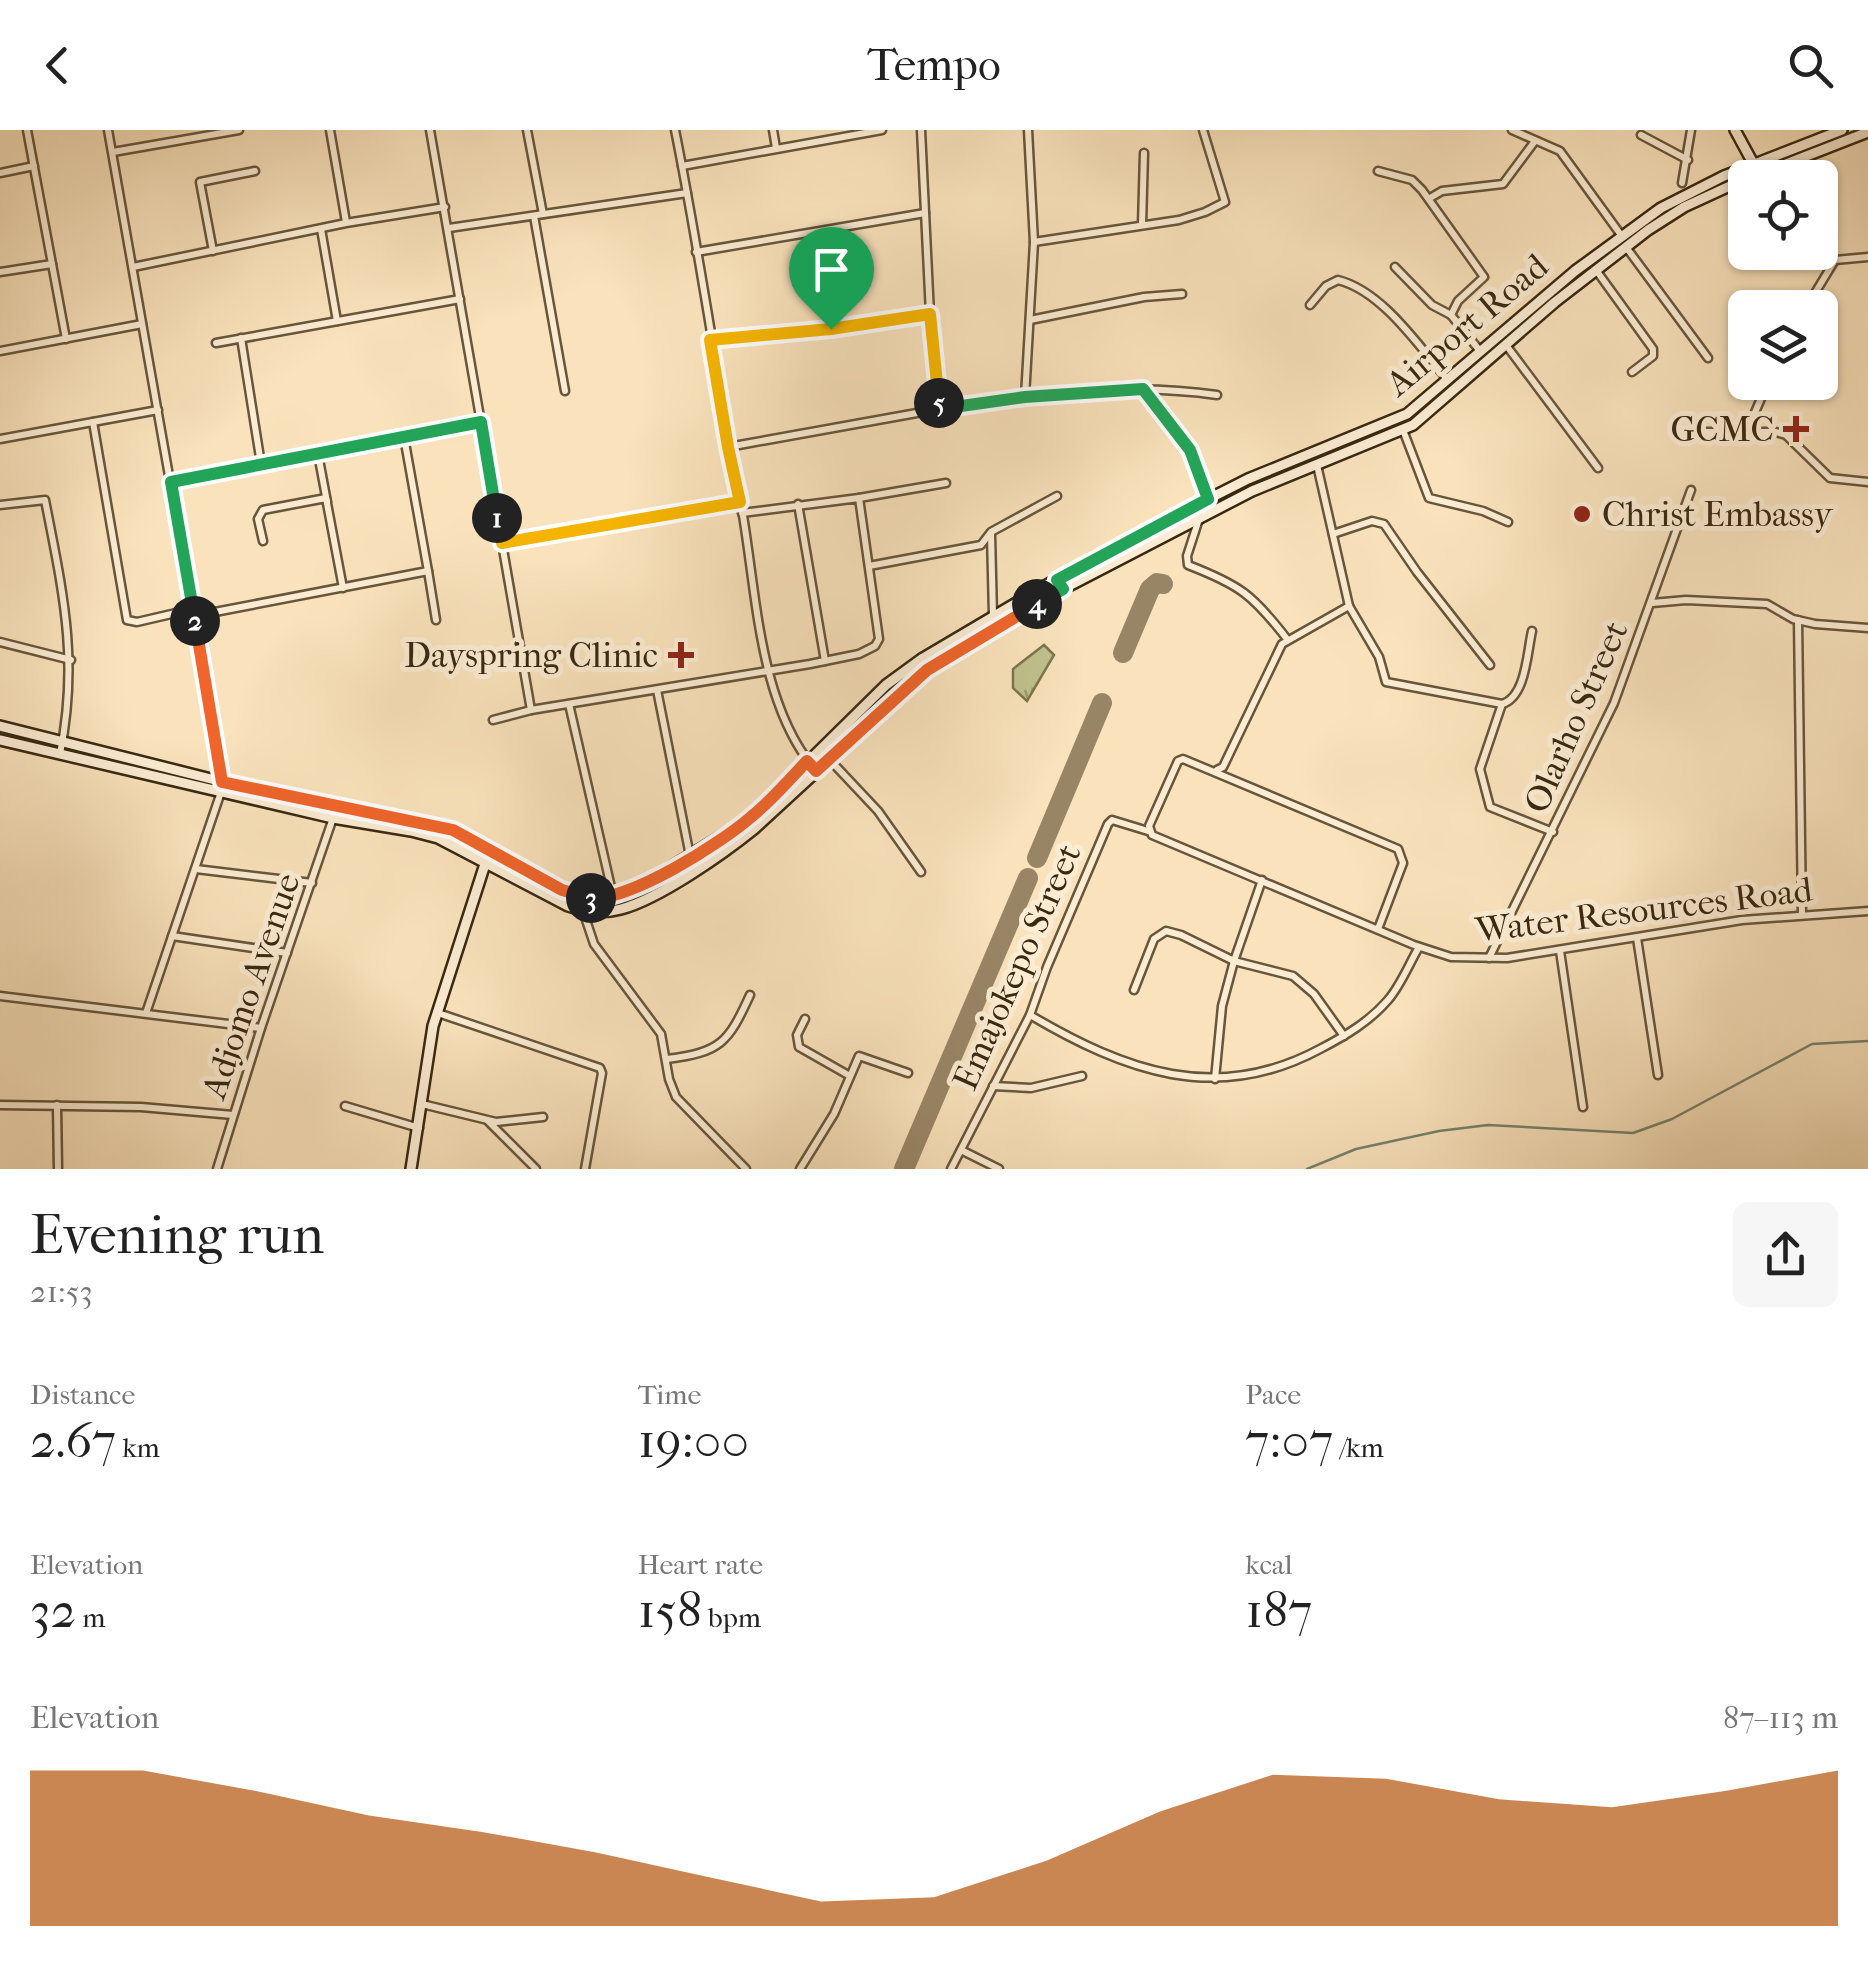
<!DOCTYPE html>
<html lang="en">
<head>
<meta charset="utf-8">
<style>
  :root { --surface:#fff; --page:#f6f6f6; --text:#222; --muted:#767676; --accent:#b45309 }
  body { margin:0; font-family:"IM FELL French Canon",serif; background:var(--page); color:var(--text); height:100vh; display:flex; flex-direction:column; font-size:38px; white-space:nowrap }
  * { box-sizing:border-box; margin:0 }
  p { font-size:32px; color:var(--muted) }
  .icon { flex:none; width:55px; height:55px; fill:none; stroke:currentColor; stroke-width:2; stroke-linecap:round; stroke-linejoin:round }
  .map { position:relative; height:1039px; overflow:hidden }
  .sheet { display:flex; flex-direction:column; background:var(--surface); flex:1 }
  .sheet>* { flex:none }
  .tools { position:absolute; left:1728px; top:30px; display:grid; gap:20px }
  .tools a { display:grid; place-items:center; width:110px; height:110px; border-radius:15px; background:var(--surface); box-shadow:0 2px 8px #0004; font-size:50px }
  .pin { position:absolute; display:grid; place-items:center; width:85px; height:85px; color:#fff; margin:-102px -42px; border-radius:50% 50% 50% 0; rotate:-45deg; box-shadow:0 0 10px #0007 }
  .pin .icon { rotate:45deg }
  .km { position:absolute; width:50px; height:50px; margin:-25px; border-radius:50%; background:#222; color:#fff; font-size:28px; line-height:50px; text-align:center }
  .round { display:grid; place-items:center; flex:none; width:105px; height:105px; border-radius:15px; background:var(--page) }
  .headline { display:flex; align-items:center; justify-content:space-between; height:170px; padding:0 30px }
  h1 { font-size:55px; font-weight:600; line-height:75px }
  .figures { display:grid; grid-template-columns:repeat(3,1fr); gap:15px; height:170px; padding:10px 30px }
  .figures div { display:grid; align-content:center }
  .figures b { font-size:50px; font-weight:600 }
  .figures small { font-size:28px; font-weight:400 }
  .figures p { font-size:28px }
  .chart { height:280px; padding:20px 30px }
  .chart p { display:flex; justify-content:space-between }
  .chart svg { width:100%; height:180px; margin-top:10px; fill:var(--accent); opacity:.7 }
  header { display:flex; justify-content:space-between; align-items:center; height:130px; padding:0 30px; background:var(--surface); font-size:45px; font-weight:600 }
  .map>svg:first-child { display:block }
  .grass { fill:url(#grass-tufts); stroke:#7c754f; stroke-width:2.5 }
  .lines { fill:none; stroke-linecap:round; stroke-linejoin:round }
  .stream { stroke:#75826e; stroke-width:2.5 }
  .taxiway { stroke:#988566; stroke-width:20 }
  .street-casing { stroke:#68563b; stroke-width:11 }
  .secondary-casing { stroke:#382810; stroke-width:14 }
  .street { stroke:#fbecd3; stroke-width:6 }
  .secondary { stroke:#fbecd3; stroke-width:9 }
  .split-1-casing { stroke:#fff; stroke-width:20 }
  .split-2-casing { stroke:#fff; stroke-width:20 }
  .split-3-casing { stroke:#fff; stroke-width:20 }
  .split-4-casing { stroke:#fff; stroke-width:20 }
  .split-5-casing { stroke:#fff; stroke-width:20 }
  .split-6-casing { stroke:#fff; stroke-width:20 }
  .split-1 { stroke:#f5b400; stroke-width:12 }
  .split-2 { stroke:#22a559; stroke-width:12 }
  .split-3 { stroke:#f0652b; stroke-width:12 }
  .split-4 { stroke:#f0652b; stroke-width:12 }
  .split-5 { stroke:#22a559; stroke-width:12 }
  .split-6 { stroke:#f5b400; stroke-width:12 }
  .poi-dot { fill:#8f2418; stroke:#fbecd3; stroke-width:4 }
  .labels { text-anchor:middle; dominant-baseline:central; stroke-width:10; stroke-linejoin:round; paint-order:stroke }
  .street-label { font-size:35px; fill:#382810; stroke:#fbecd3 }
  .poi-label { font-size:35px; fill:#382810; stroke:#fbecd3; text-anchor:end }
</style>
</head>
<body>
<header><svg class="icon" aria-label="back" viewBox="0 0 24 24"><path d="M15 5l-7 7 7 7"/></svg>Tempo<svg class="icon" aria-label="search" viewBox="0 0 24 24"><circle cx="10" cy="10" r="6"/><path d="M15 15l6 6"/></svg></header>
<div class="map">
<svg width="1868" height="1039" viewBox="0 0 1868 1039">
  <defs>
    <pattern id="grass-tufts" width="24" height="20" patternUnits="userSpaceOnUse" patternTransform="scale(2.5)"><rect width="24" height="20" fill="#c0c28e"/><path d="M3 7l-1-3M5 7V3M7 7l1-3M15 17l-1-3M17 17v-4M19 17l1-3" fill="none" stroke="#9d9e73"/></pattern>
  </defs>
  <rect width="100%" height="100%" fill="#f9e2bc"/>
  <filter id="stains"><feTurbulence type="fractalNoise" baseFrequency=".002" numOctaves="4"/><feColorMatrix values="0 0 0 0 .2 0 0 0 0 .09 0 0 0 0 .02 0 0 0 .5 -.17"/></filter>
  <radialGradient id="worn" r=".72"><stop offset=".6" stop-color="#630" stop-opacity="0"/><stop offset="1" stop-color="#630" stop-opacity=".3"/></radialGradient>
  <!-- grass -->
  <path class="grass" d="M1044,515L1054,525L1027,571L1013,558V539Z"/>
  <g class="lines">
    <!-- stream -->
    <path class="stream" d="M1307,1039L1356,1019L1439,1001L1488,995L1633,1003L1672,989L1812,914L1868,911"/>
    <!-- taxiway -->
    <g class="taxiway">
      <path d="M1123,523L1150,459L1157,453L1163,454"/>
      <path d="M1037,728L1102,573"/>
      <path d="M904,1039L1028,748"/>
    </g>
    <!-- street casing -->
    <g class="street-casing">
      <g id="street">
        <path d="M27,0L66,209"/>
        <path d="M108,0L223,652"/>
        <path d="M330,0L346,92"/>
        <path d="M430,0L531,580"/>
        <path d="M527,0L543,84"/>
        <path d="M675,0C700,124 717,250 741,374C757,460 757,572 816,641"/>
        <path d="M773,0L776,18"/>
        <path d="M921,0L930,184L939,279C1031,266 1124,251 1217,265"/>
        <path d="M1512,0L1560,21L1621,105"/>
        <path d="M1641,5L1688,30"/>
        <path d="M113,22L239,0"/>
        <path d="M682,36L882,0"/>
        <path d="M1378,41L1412,50L1422,60L1484,147L1458,171L1451,185L1480,221"/>
        <path d="M0,43L34,36"/>
        <path d="M1682,53L1691,0"/>
        <path d="M1430,68L1442,61L1503,54L1535,11"/>
        <path d="M534,86L565,261"/>
        <path d="M1142,95L1144,23"/>
        <path d="M449,98L687,63"/>
        <path d="M321,99L337,191"/>
        <path d="M817,102L831,199"/>
        <path d="M1034,112L1179,90L1205,82L1225,72L1203,0"/>
        <path d="M1626,117L1708,228"/>
        <path d="M213,121L200,52L255,41"/>
        <path d="M696,122L925,83"/>
        <path d="M133,137L346,93L445,77"/>
        <path d="M1395,137L1432,175L1451,185"/>
        <path d="M1596,140L1653,219V226L1632,242"/>
        <path d="M0,142L52,134"/>
        <path d="M1310,175L1326,156L1338,150C1382,161 1418,215 1447,249"/>
        <path d="M1806,178L1835,130L1868,127"/>
        <path d="M1030,190L1144,167L1182,164"/>
        <path d="M241,208L261,334"/>
        <path d="M711,210L831,199L930,184"/>
        <path d="M216,213L460,169"/>
        <path d="M1506,215L1598,338"/>
        <path d="M0,221L142,194"/>
        <path d="M1144,260L1190,320L1208,369"/>
        <path d="M1025,267L1034,112L1028,0"/>
        <path d="M93,292L127,490L137,492L193,479"/>
        <path d="M1403,300L1429,368L1483,381L1508,392"/>
        <path d="M1747,301L1768,252"/>
        <path d="M1685,302H1776L1786,305L1830,348L1868,352"/>
        <path d="M0,309L158,280"/>
        <path d="M728,317L939,279"/>
        <path d="M318,324L327,372"/>
        <path d="M1317,335L1349,476L1379,527L1386,552L1502,574C1526,567 1527,523 1532,501"/>
        <path d="M171,352L481,292"/>
        <path d="M859,368L946,353"/>
        <path d="M798,374L825,531"/>
        <path d="M0,375L45,370C63,463 79,530 60,624"/>
        <path d="M1199,389L1187,426L1188,435C1240,455 1253,465 1287,509"/>
        <path d="M991,404L993,486"/>
        <path d="M1333,404L1372,391L1384,394L1417,442L1490,535"/>
        <path d="M263,411L258,389L263,380L326,368L343,458"/>
        <path d="M502,413L740,372"/>
        <path d="M869,436L981,415L991,402L1057,366"/>
        <path d="M428,441L436,490"/>
        <path d="M1652,473L1686,470L1767,474L1793,489L1815,494L1868,498"/>
        <path d="M194,486L428,441L404,307"/>
        <path d="M1798,490L1802,784"/>
        <path d="M0,512L71,530"/>
        <path d="M657,560L690,726"/>
        <path d="M569,574L613,766"/>
        <path d="M1502,574L1480,639L1490,677L1553,702"/>
        <path d="M493,590L531,580L810,534L859,524L875,516L879,509L859,368L742,383"/>
        <path d="M830,630L878,681L921,742"/>
        <path d="M1217,640L1223,637L1282,514L1349,476"/>
        <path d="M196,739L312,753"/>
        <path d="M583,781L594,814L661,904L669,949L676,967L746,1039"/>
        <path d="M1378,799L1403,733L1398,719L1183,629L1178,631L1149,696L1152,705L1414,815L1451,827L1507,828L1742,790L1868,781"/>
        <path d="M172,806L287,823"/>
        <path d="M1637,808L1658,945"/>
        <path d="M1560,821L1583,977"/>
        <path d="M1489,828L1614,573L1691,360"/>
        <path d="M1134,860L1154,809L1166,801L1181,805L1234,831L1293,846L1314,864L1344,906"/>
        <path d="M0,866L261,898"/>
        <path d="M146,883L221,662"/>
        <path d="M438,883L600,938L602,943L585,1039"/>
        <path d="M1030,885C1125,941 1216,975 1320,919C1345,906 1369,892 1388,870C1401,855 1409,834 1419,817"/>
        <path d="M805,889L797,905L799,917L850,946"/>
        <path d="M667,929C721,922 728,913 750,865"/>
        <path d="M1215,949L1222,876L1234,831L1262,750"/>
        <path d="M993,956L1031,958L1082,946"/>
        <path d="M422,974L496,992L543,987"/>
        <path d="M0,975L141,977L233,985"/>
        <path d="M57,975L58,1039"/>
        <path d="M345,976L419,998"/>
        <path d="M488,991L536,1039"/>
        <path d="M961,1020L999,1039"/>
        <path d="M217,1039L261,898L333,688"/>
        <path d="M800,1039L834,984L859,926L908,943"/>
        <path d="M951,1039L1030,885L1047,837L1108,694L1112,690L1148,701"/>
      </g>
    </g>
    <!-- secondary casing -->
    <g class="secondary-casing">
      <g id="secondary">
        <path d="M1735,0L1754,35"/>
        <path d="M1750,48L1868,2"/>
        <path d="M0,596L223,652L430,694L453,700L542,749L579,766L606,768L643,754L751,688L886,555L923,528L1094,427L1248,349L1407,284L1575,141L1661,78L1724,46L1842,0"/>
        <path d="M0,610L333,688L411,701L438,708L568,776C585,782 603,784 621,779C659,769 723,724 754,699L927,540L1063,459L1252,361L1413,295L1555,172L1648,100L1684,77L1745,49"/>
        <path d="M411,1039L433,896L486,731"/>
      </g>
    </g>
    <!-- street -->
    <use href="#street" class="street"/>
    <!-- secondary -->
    <use href="#secondary" class="secondary"/>
  </g>
  <g class="lines">
    <!-- split-1 casing -->
    <g class="split-1-casing">
      <path id="split-1" d="M497,388L502,413L740,372L728,317L710,210L831,199"/>
    </g>
    <!-- split-2 casing -->
    <g class="split-2-casing">
      <path id="split-2" d="M195,491L171,352L481,292L497,388"/>
    </g>
    <!-- split-3 casing -->
    <g class="split-3-casing">
      <path id="split-3" d="M195,491L222,652L453,700L562,760L591,768"/>
    </g>
    <!-- split-4 casing -->
    <g class="split-4-casing">
      <path id="split-4" d="M591,768C631,770 720,714 751,687C771,671 789,650 807,631L816,641L927,540L1037,474"/>
    </g>
    <!-- split-5 casing -->
    <g class="split-5-casing">
      <path id="split-5" d="M939,273L940,279L1025,267L1143,259L1190,320L1208,369L1057,450L1063,459L1037,474"/>
    </g>
    <!-- split-6 casing -->
    <g class="split-6-casing">
      <path id="split-6" d="M831,199L930,184L939,273"/>
    </g>
    <!-- split-1 -->
    <use href="#split-1" class="split-1"/>
    <!-- split-2 -->
    <use href="#split-2" class="split-2"/>
    <!-- split-3 -->
    <use href="#split-3" class="split-3"/>
    <!-- split-4 -->
    <use href="#split-4" class="split-4"/>
    <!-- split-5 -->
    <use href="#split-5" class="split-5"/>
    <!-- split-6 -->
    <use href="#split-6" class="split-6"/>
  </g>
  <!-- markers -->
  <g class="poi-dot">
    <path d="M1791 284h10v10h10v10h-10v10h-10v-10h-10v-10h10z"/>
    <circle cx="1582" cy="384" r="10"/>
    <path d="M676 510h10v10h10v10h-10v10h-10v-10h-10v-10h10z"/>
  </g>
  <g class="labels">
    <!-- street labels -->
    <g class="street-label">
      <text transform="translate(1467 195) rotate(-40)">Airport Road</text>
      <text transform="translate(1576 587) rotate(-66)">Olarho Street</text>
      <text transform="translate(1644 780) rotate(-7)">Water Resources Road</text>
      <text transform="translate(1017 837) rotate(-66)">Emajokepo Street</text>
      <text transform="translate(251 856) rotate(-71)">Adjomo Avenue</text>
    </g>
    <!-- poi labels -->
    <g class="poi-label">
      <text x="1774" y="299">GCMC</text>
      <text x="1602" y="384" text-anchor="start">Christ Embassy</text>
      <text x="658" y="525">Dayspring Clinic</text>
    </g>
  </g>
  <rect width="100%" height="100%" filter="url(#stains)"/>
  <rect width="100%" height="100%" fill="url(#worn)"/>
</svg>
<div class="tools">
<a><svg class="icon" aria-label="locate" viewBox="0 0 24 24"><circle cx="12" cy="12" r="6"/><path d="M12 2v4M12 18v4M2 12h4M18 12h4"/></svg></a>
<a><svg class="icon" aria-label="layers" viewBox="0 0 24 24"><path d="M12 4l9 5-9 5-9-5zM3 14l9 5 9-5"/></svg></a>
</div>
<div class="pin" style="left:831px;top:199px;background:#1e9e55"><svg class="icon" aria-label="arrive" viewBox="0 0 24 24"><path d="M6 21V4h12l-3 4 3 4H6"/></svg></div>
<b class="km" style="left:497px;top:388px">1</b>
<b class="km" style="left:195px;top:491px">2</b>
<b class="km" style="left:591px;top:768px">3</b>
<b class="km" style="left:1037px;top:474px">4</b>
<b class="km" style="left:939px;top:273px">5</b>
</div>
<section class="sheet">
<div class="headline"><div><h1>Evening run</h1><p>21:53</p></div><a class="round"><svg class="icon" aria-label="share" viewBox="0 0 24 24"><path d="M12 15V3M7 8l5-5 5 5M5 13v7h14v-7"/></svg></a></div>
<div class="figures">
<div><p>Distance</p><b>2.67<small> km</small></b></div>
<div><p>Time</p><b>19:00</b></div>
<div><p>Pace</p><b>7:07<small> /km</small></b></div>
</div>
<div class="figures">
<div><p>Elevation</p><b>32<small> m</small></b></div>
<div><p>Heart rate</p><b>158<small> bpm</small></b></div>
<div><p>kcal</p><b>187</b></div>
</div>
<div class="chart"><p><span>Elevation</span>87–113 m</p>
<svg viewBox="0 0 160 44" preserveAspectRatio="none"><path d="M0 44V6L10 6L20 11L30 17L40 21L50 26L60 32L70 38L80 37L90 28L100 16L110 7L120 8L130 13L140 15L150 11L160 6V44z"/></svg>
</div>
</section>
</body>
</html>
